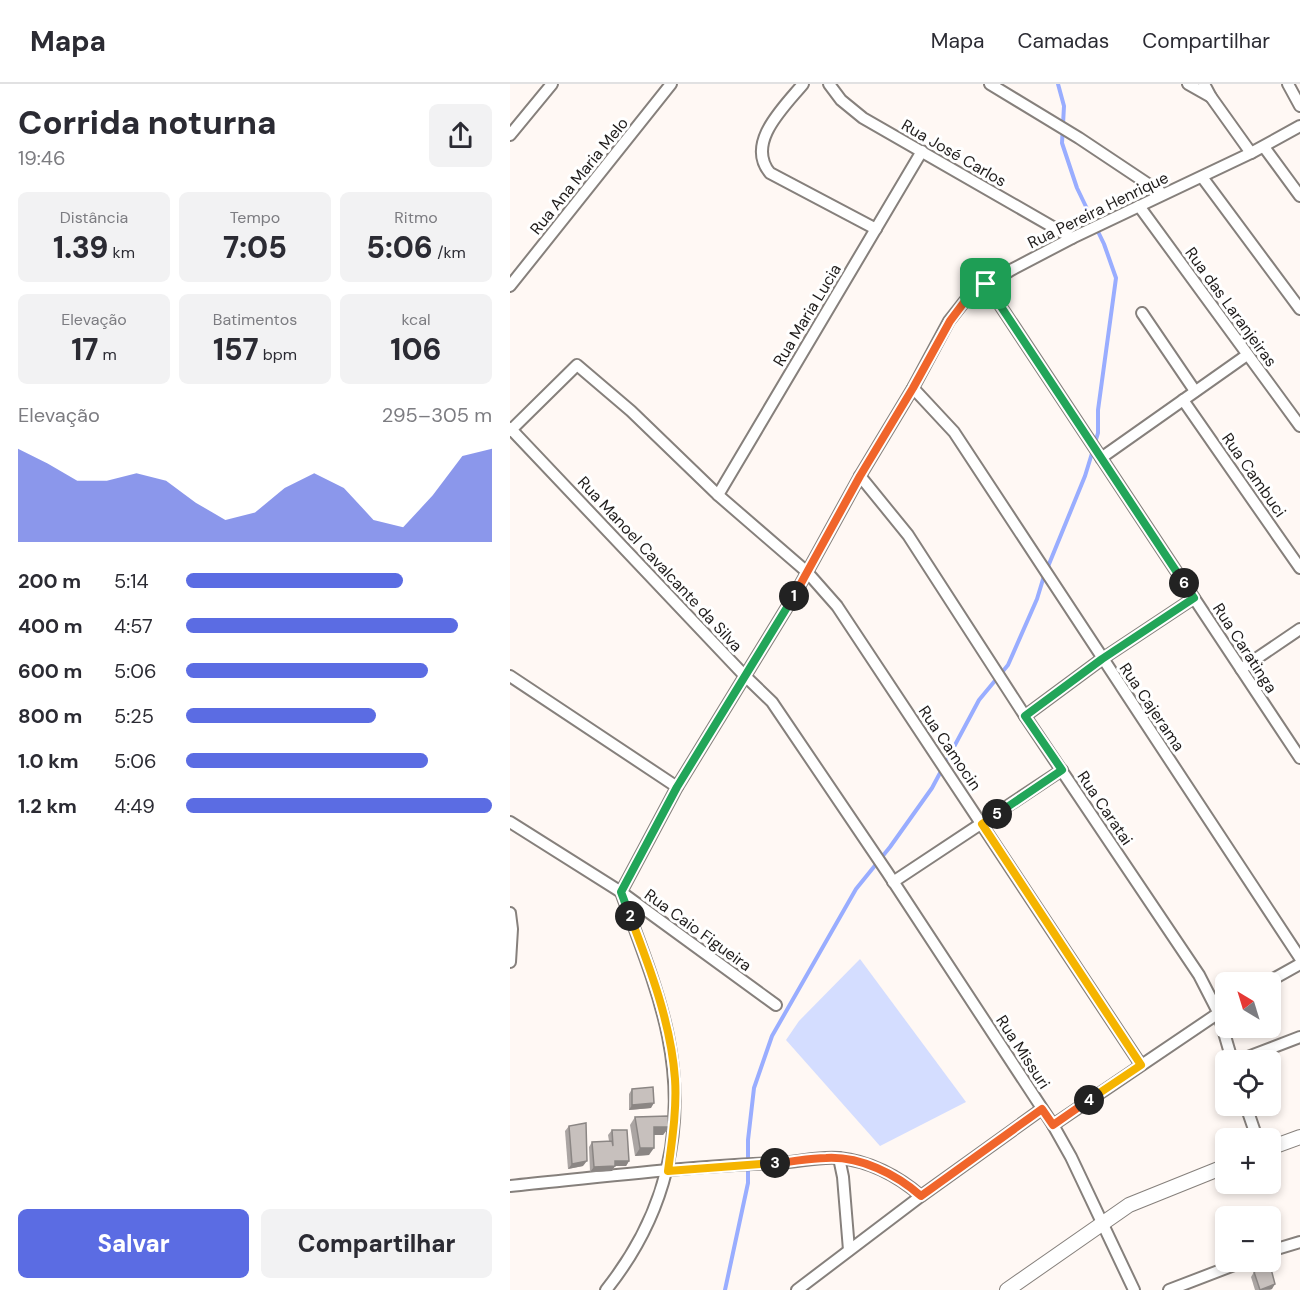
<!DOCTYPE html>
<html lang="pt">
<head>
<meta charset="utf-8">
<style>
  :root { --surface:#fff; --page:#f2f2f3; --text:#2b2b33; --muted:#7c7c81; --line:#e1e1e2; --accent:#5b6ce3 }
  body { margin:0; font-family:"DM Sans",sans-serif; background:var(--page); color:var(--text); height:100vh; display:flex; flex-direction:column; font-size:22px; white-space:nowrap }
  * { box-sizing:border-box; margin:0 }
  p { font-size:20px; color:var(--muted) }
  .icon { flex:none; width:33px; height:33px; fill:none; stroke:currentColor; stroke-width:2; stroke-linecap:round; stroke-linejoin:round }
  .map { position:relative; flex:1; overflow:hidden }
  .side { display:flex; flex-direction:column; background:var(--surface); width:510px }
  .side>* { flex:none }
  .needle { width:39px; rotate:322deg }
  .fabs { position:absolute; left:705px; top:888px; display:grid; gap:12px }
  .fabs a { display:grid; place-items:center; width:66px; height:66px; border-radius:9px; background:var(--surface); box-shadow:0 3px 9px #0003; font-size:30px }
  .pin { position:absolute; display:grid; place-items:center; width:51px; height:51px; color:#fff; margin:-26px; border-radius:12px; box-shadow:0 3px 9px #0006 }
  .km { position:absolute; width:30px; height:30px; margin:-15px; border-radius:50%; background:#222; color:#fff; font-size:16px; line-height:30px; text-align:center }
  .round { display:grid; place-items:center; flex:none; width:63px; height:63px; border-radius:9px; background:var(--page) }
  .head { display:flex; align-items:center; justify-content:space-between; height:102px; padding:0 18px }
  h1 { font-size:33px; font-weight:800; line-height:45px }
  .metrics { display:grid; grid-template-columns:repeat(3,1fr); gap:9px; height:102px; padding:6px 18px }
  .metrics div { display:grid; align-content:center; border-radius:9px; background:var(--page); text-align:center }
  .metrics b { font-size:30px; font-weight:800 }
  .metrics small { font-size:16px; font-weight:400 }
  .metrics p { font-size:16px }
  .chart { height:168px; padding:12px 18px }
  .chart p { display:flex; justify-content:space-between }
  .chart svg { width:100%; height:108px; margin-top:6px; fill:var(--accent); opacity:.7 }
  .action { display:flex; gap:12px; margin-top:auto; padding:12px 18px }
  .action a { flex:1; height:69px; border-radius:9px; background:var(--accent); color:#fff; font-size:24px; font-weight:800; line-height:69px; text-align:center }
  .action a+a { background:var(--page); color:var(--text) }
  ul { padding:0 18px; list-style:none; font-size:20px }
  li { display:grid; grid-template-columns:96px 72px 1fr; align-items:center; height:45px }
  li i { height:15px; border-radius:8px; background:var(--accent) }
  header { display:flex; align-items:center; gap:36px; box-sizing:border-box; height:84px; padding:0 30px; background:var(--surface); border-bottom:2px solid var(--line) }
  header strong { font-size:28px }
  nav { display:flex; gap:33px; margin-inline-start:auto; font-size:21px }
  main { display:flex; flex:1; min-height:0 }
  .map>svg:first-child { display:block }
  .green { fill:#d4ddff }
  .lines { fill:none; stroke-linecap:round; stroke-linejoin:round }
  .stream { stroke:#99adff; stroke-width:4 }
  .minor-casing { stroke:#86807c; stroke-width:14 }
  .tertiary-casing { stroke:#86807c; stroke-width:16 }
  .minor { stroke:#fff; stroke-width:10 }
  .tertiary { stroke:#fff; stroke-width:14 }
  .wall { fill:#aba5a3 }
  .shaded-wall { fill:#8b8684 }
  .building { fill:#c7c0bd; stroke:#8b8684; stroke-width:1.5 }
  .split-1-casing { stroke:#fff; stroke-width:12 }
  .split-2-casing { stroke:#fff; stroke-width:12 }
  .split-3-casing { stroke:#fff; stroke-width:12 }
  .split-4-casing { stroke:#fff; stroke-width:12 }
  .split-5-casing { stroke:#fff; stroke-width:12 }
  .split-6-casing { stroke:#fff; stroke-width:12 }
  .split-7-casing { stroke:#fff; stroke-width:12 }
  .split-1 { stroke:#f0652b; stroke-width:8 }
  .split-2 { stroke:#22a559; stroke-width:8 }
  .split-3 { stroke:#f5b400; stroke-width:8 }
  .split-4 { stroke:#f0652b; stroke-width:8 }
  .split-5 { stroke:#f5b400; stroke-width:8 }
  .split-6 { stroke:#22a559; stroke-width:8 }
  .split-7 { stroke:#22a559; stroke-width:8 }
  .labels { text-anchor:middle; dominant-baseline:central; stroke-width:6; stroke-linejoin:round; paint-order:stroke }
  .street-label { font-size:16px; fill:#1f1c1b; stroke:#fff }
</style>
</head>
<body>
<header>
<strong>Mapa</strong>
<nav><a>Mapa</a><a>Camadas</a><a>Compartilhar</a></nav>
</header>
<main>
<section class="side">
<div class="head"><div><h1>Corrida noturna</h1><p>19:46</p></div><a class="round"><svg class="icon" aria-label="share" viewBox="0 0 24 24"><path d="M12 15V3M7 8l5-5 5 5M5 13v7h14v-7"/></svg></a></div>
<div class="metrics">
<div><p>Distância</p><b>1.39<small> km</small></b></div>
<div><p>Tempo</p><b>7:05</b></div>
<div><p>Ritmo</p><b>5:06<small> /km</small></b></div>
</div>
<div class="metrics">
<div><p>Elevação</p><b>17<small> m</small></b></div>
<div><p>Batimentos</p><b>157<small> bpm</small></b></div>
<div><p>kcal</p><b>106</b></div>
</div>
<div class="chart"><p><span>Elevação</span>295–305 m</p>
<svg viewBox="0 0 160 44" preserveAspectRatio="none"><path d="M0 44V6L10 12L20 19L30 19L40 16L50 19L60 28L70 35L80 32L90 22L100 16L110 22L120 35L130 38L140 25L150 9L160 6V44z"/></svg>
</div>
<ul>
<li><b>200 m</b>5:14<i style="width:71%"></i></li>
<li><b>400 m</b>4:57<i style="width:89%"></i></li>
<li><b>600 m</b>5:06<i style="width:79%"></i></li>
<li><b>800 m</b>5:25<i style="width:62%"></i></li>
<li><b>1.0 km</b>5:06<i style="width:79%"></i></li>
<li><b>1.2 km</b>4:49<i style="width:100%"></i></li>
</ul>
<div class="action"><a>Salvar</a><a>Compartilhar</a></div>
</section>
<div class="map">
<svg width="790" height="1206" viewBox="0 0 790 1206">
  <rect width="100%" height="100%" fill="#fff8f4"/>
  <!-- green -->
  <path class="green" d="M350,875L456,1018L370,1062L276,956L289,937Z"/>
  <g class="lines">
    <!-- stream -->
    <g class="stream">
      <path d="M548,0L554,22L552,59L567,104L594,160L606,194L588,326V349L585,359"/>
      <path d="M537,485L575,392L583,366"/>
      <path d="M215,1206L238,1099V1056L244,1004L262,952L346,805L380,763L422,704L469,616L498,581L527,515L534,492"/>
    </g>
    <!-- minor casing -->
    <g class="minor-casing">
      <g id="minor">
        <path d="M293,0C274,23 235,59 260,89L366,145"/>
        <path d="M319,0L331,16L353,34L562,154"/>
        <path d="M480,0L569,54L653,110"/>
        <path d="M678,0L701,13"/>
        <path d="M694,0L701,13L741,69"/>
        <path d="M778,0L790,22"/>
        <path d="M0,51L42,0"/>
        <path d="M754,63L790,112"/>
        <path d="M692,93L790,225"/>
        <path d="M629,122L790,342"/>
        <path d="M476,200L790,674"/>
        <path d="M0,202L161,0"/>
        <path d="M632,229L685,307"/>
        <path d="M403,304L444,348L790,874"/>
        <path d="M673,316L790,484"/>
        <path d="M0,344L234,591L262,618L377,788L543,1041L561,1073L624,1206"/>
        <path d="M0,347L67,281L121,327L208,411L297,488L327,522L631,981"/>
        <path d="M591,374L737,271"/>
        <path d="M350,392L398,451L515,632L689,891L708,928L722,976"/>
        <path d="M208,411L412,67"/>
        <path d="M731,585L790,545"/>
        <path d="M0,592L167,703"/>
        <path d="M515,632L592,575L684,514"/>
        <path d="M0,738L111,808L266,921"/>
        <path d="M383,798L552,686"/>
        <path d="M0,829L2,845L0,878"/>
        <path d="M758,898L790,880"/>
        <path d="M730,976L790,953"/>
        <path d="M736,1022L747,1054"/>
        <path d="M543,1041L716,924"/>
        <path d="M329,1074L333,1093L339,1166"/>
        <path d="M0,1102C90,1093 179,1082 269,1079C289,1078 309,1072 329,1074C359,1077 388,1092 411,1112"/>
        <path d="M760,1167L790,1158"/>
        <path d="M96,1206C155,1132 177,1046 158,952C148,903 128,855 111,808L167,703L284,512L350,392L403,304L439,237L458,213L501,186L562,154L741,69L790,42"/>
        <path d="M287,1206L411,1112L532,1025"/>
        <path d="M659,1206L732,1178"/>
      </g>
    </g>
    <!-- tertiary casing -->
    <g class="tertiary-casing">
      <g id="tertiary">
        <path d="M760,1064L790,1053"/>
        <path d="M497,1206L619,1121L716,1082"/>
      </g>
    </g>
    <!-- minor -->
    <use href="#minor" class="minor"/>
    <!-- tertiary -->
    <use href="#tertiary" class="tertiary"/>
  </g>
  <!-- wall -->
  <g class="wall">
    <path d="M122,1005L141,1024L119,1026V1010Z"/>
    <path d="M125,1033L159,1043L153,1051H144L139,1071L125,1072L120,1041Z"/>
    <path d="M59,1042L73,1082L58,1085L55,1047Z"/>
    <path d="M102,1046L119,1077L116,1082H105L102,1087L80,1088L79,1063L82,1058L99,1057L98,1051Z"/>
    <path d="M744,1188L762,1205L760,1206H745L741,1193Z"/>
  </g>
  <!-- shaded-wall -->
  <g class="shaded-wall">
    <path d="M144,1019L141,1024L119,1026L122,1021Z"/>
    <path d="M144,1043H159L153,1051H139Z"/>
    <path d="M130,1064H144L139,1071L125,1072Z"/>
    <path d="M77,1077L73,1082L58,1085L62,1080Z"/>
    <path d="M105,1077H119L116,1082H105L102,1087L80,1088L84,1083Z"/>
    <path d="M765,1200L762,1205L750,1206Z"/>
  </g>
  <!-- building -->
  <g class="building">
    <path d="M143,1003L144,1019L122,1021V1005Z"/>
    <path d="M158,1032L159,1043H144V1064H130L125,1033Z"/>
    <path d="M76,1039L77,1077L62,1080L59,1042Z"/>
    <path d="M102,1046H117L119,1077H105V1082L84,1083L82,1058L102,1057L103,1062Z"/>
    <path d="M760,1181L765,1200L750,1206L744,1188Z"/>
  </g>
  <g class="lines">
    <!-- split-1 casing -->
    <g class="split-1-casing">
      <path id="split-1" d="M284,512L350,392L403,304L440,237L458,213L476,200"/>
    </g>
    <!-- split-2 casing -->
    <g class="split-2-casing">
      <path id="split-2" d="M120,832L111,808L167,703L284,512"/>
    </g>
    <!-- split-3 casing -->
    <g class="split-3-casing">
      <path id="split-3" d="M120,832C140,884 161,939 165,995C167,1025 162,1057 158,1087L265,1079"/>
    </g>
    <!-- split-4 casing -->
    <g class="split-4-casing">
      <path id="split-4" d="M265,1079C282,1078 299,1074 316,1074C350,1072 386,1090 411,1112L532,1025L543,1041L579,1016"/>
    </g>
    <!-- split-5 casing -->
    <g class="split-5-casing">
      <path id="split-5" d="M487,730L472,740L631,981L579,1016"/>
    </g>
    <!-- split-6 casing -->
    <g class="split-6-casing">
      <path id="split-6" d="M487,730L552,686L515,632L592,575L684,514L674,499"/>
    </g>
    <!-- split-7 casing -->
    <g class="split-7-casing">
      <path id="split-7" d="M476,200L674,499"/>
    </g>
    <!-- split-1 -->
    <use href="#split-1" class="split-1"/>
    <!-- split-2 -->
    <use href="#split-2" class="split-2"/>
    <!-- split-3 -->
    <use href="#split-3" class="split-3"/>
    <!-- split-4 -->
    <use href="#split-4" class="split-4"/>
    <!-- split-5 -->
    <use href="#split-5" class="split-5"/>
    <!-- split-6 -->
    <use href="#split-6" class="split-6"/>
    <!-- split-7 -->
    <use href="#split-7" class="split-7"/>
  </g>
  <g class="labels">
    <!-- street labels -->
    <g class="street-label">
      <text transform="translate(444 69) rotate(30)">Rua José Carlos</text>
      <text transform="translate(69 92) rotate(-51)">Rua Ana Maria Melo</text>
      <text transform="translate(588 126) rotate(-26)">Rua Pereira Henrique</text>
      <text transform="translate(721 223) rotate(54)">Rua das Laranjeiras</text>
      <text transform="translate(297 231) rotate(-59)">Rua Maria Lucia</text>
      <text transform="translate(744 391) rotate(55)">Rua Cambuci</text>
      <text transform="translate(150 480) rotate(47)">Rua Manoel Cavalcante da Silva</text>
      <text transform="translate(735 564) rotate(57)">Rua Caratinga</text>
      <text transform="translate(642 623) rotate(56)">Rua Cajerama</text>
      <text transform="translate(440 664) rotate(56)">Rua Camocin</text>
      <text transform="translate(595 724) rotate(56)">Rua Caratai</text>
      <text transform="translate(188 846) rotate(36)">Rua Caio Figueira</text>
      <text transform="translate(513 968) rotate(57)">Rua Missuri</text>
    </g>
  </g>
</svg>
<div class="fabs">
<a><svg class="needle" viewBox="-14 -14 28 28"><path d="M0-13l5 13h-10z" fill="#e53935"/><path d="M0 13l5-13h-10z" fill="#7c7c81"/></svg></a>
<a><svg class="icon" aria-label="locate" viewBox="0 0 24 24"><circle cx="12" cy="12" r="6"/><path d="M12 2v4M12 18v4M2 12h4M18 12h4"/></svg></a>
<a>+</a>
<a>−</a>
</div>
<div class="pin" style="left:476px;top:200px;background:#1e9e55"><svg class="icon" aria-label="arrive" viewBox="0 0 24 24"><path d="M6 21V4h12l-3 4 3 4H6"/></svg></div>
<b class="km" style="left:284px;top:512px">1</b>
<b class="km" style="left:120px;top:832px">2</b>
<b class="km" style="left:265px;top:1079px">3</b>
<b class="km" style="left:579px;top:1016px">4</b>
<b class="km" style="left:487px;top:730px">5</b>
<b class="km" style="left:674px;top:499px">6</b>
</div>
</main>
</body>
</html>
